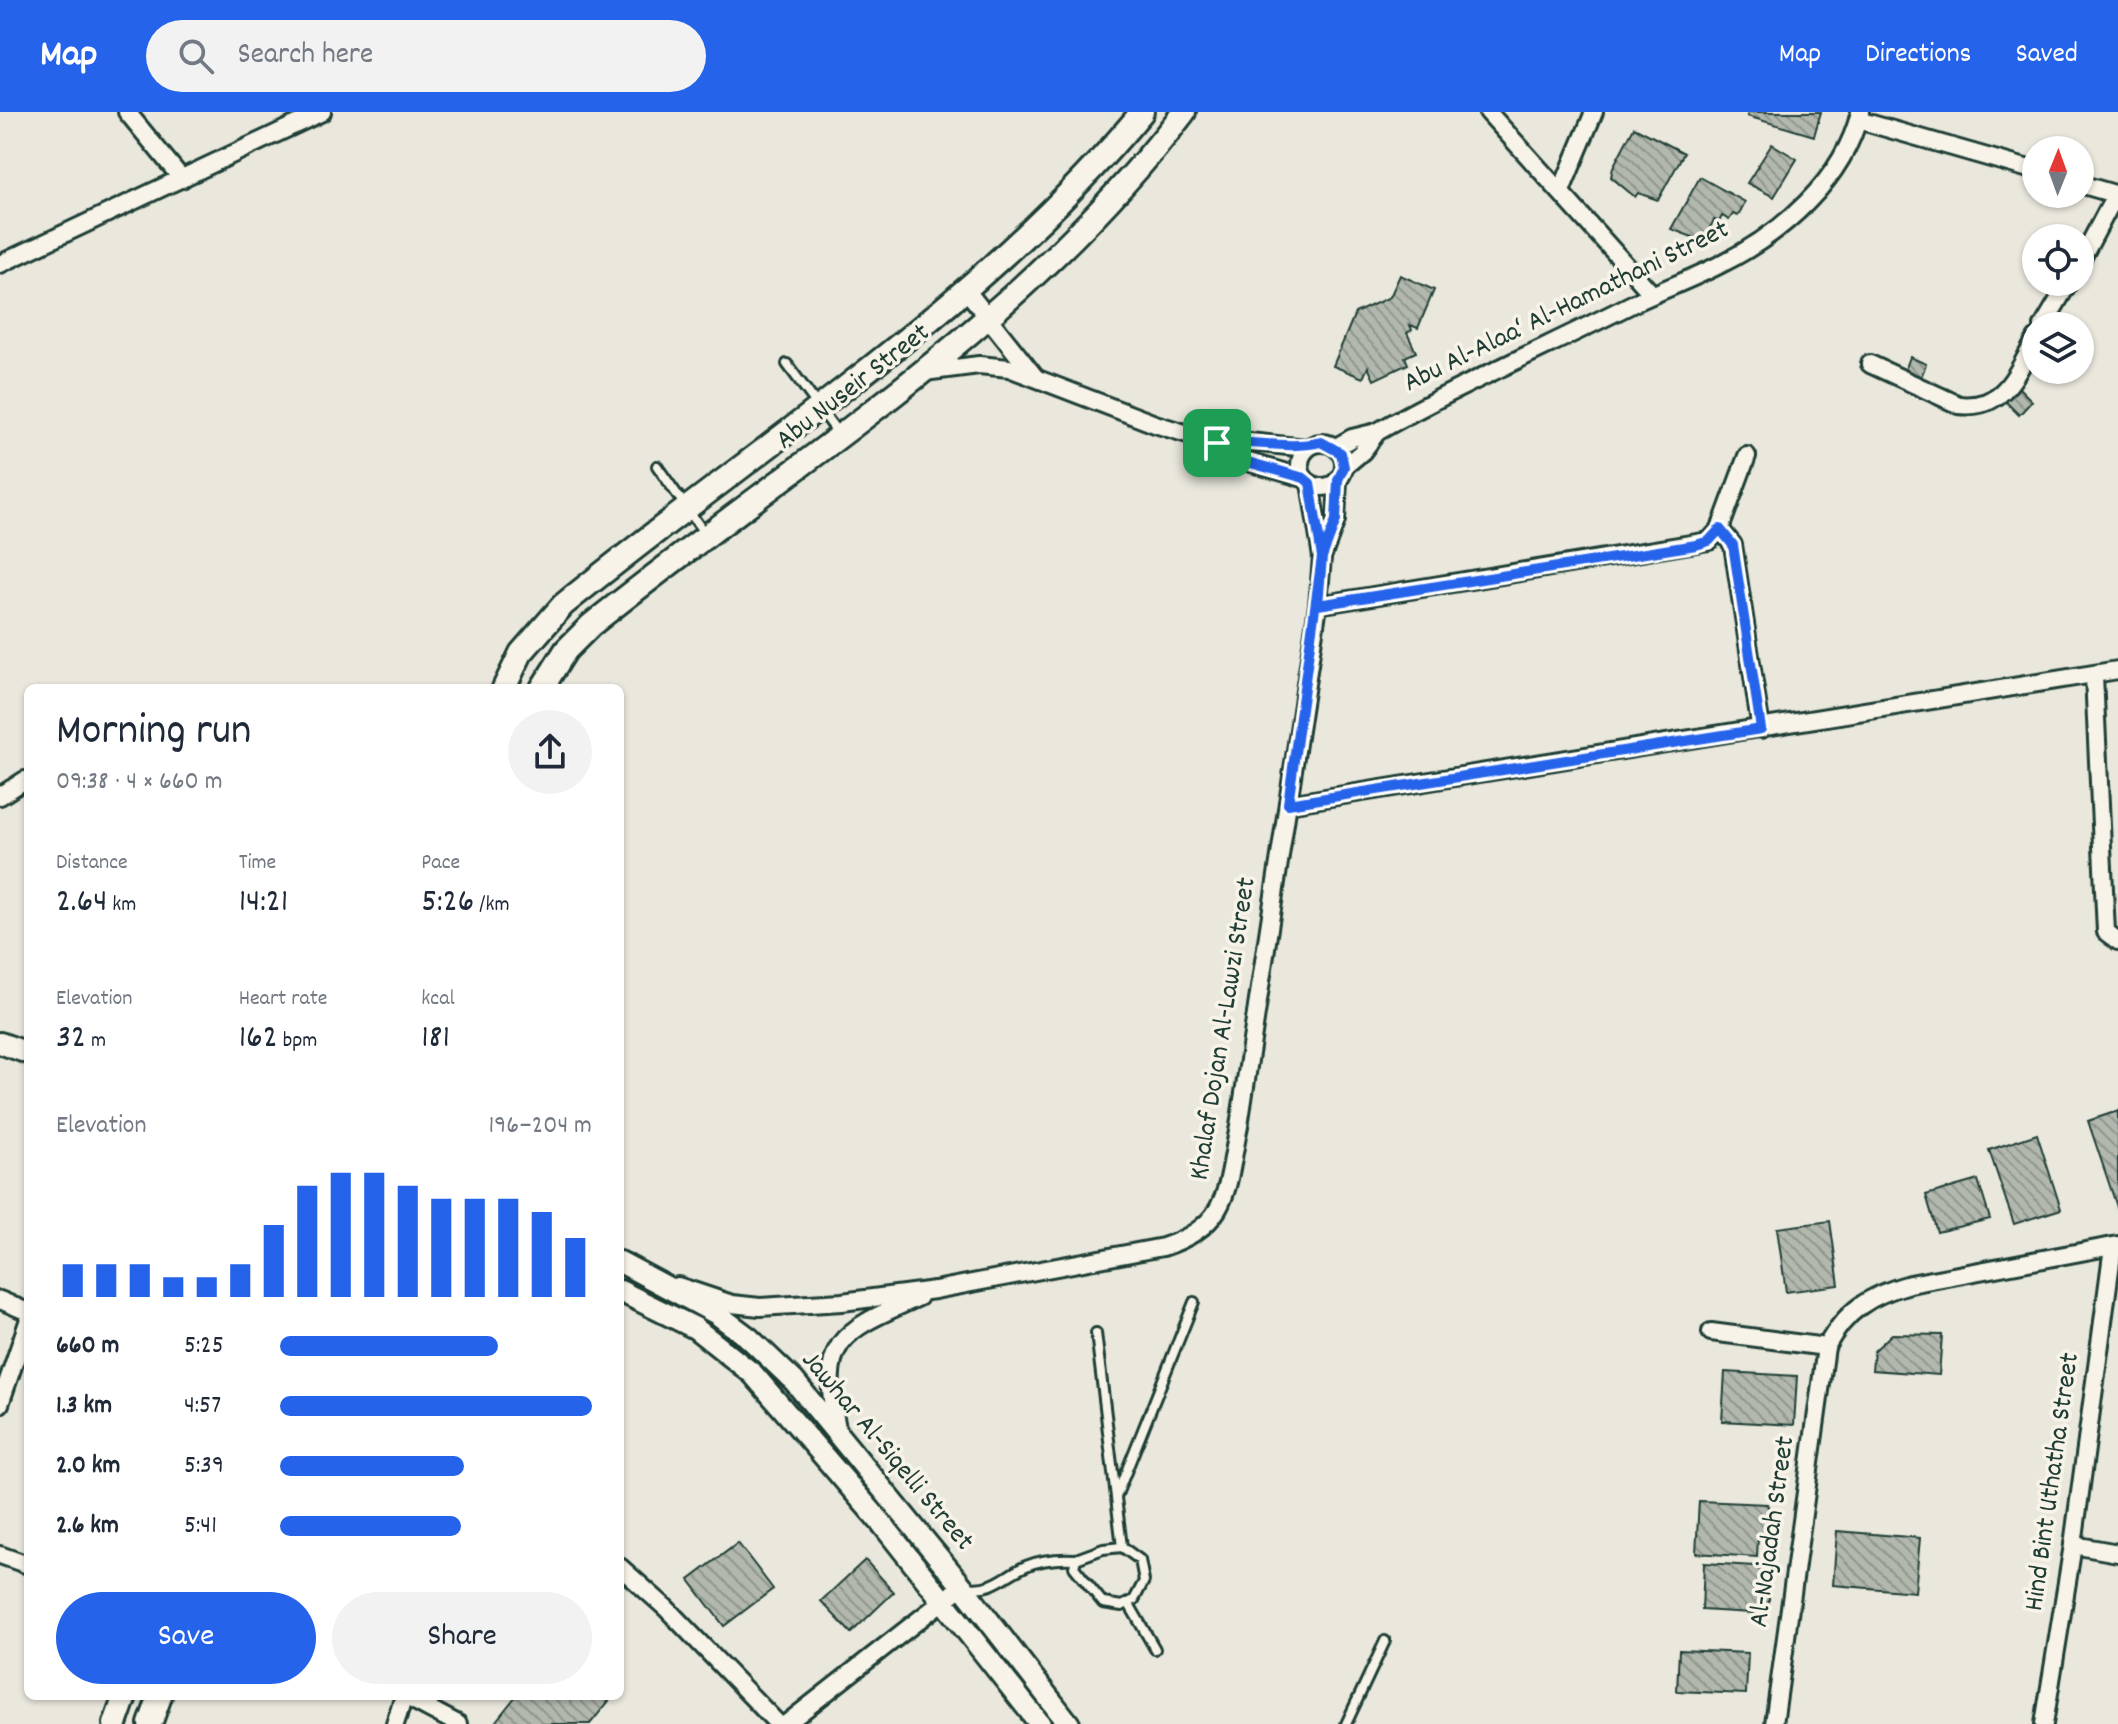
<!DOCTYPE html>
<html lang="en">
<head>
<meta charset="utf-8">
<style>
  :root { --surface:#fff; --page:#f2f2f3; --text:#1f2937; --muted:#747a83; --accent:#2563eb }
  body { margin:0; font-family:Dekko,sans-serif; background:var(--page); color:var(--text); height:100vh; display:flex; flex-direction:column; font-size:30px; white-space:nowrap }
  * { box-sizing:border-box; margin:0 }
  p { font-size:26px; color:var(--muted) }
  .icon { flex:none; width:44px; height:44px; fill:none; stroke:currentColor; stroke-width:2; stroke-linecap:round; stroke-linejoin:round }
  .map { position:relative; flex:1; overflow:hidden }
  .side { position:absolute; left:24px; top:572px; width:600px; height:1016px; display:flex; flex-direction:column; background:var(--surface); border-radius:12px; box-shadow:0 2px 6px #0004 }
  .side>* { flex:none }
  .needle { width:52px; rotate:1deg }
  .buttons { position:absolute; left:2022px; top:24px; display:grid; gap:16px }
  .buttons a { display:grid; place-items:center; width:72px; height:72px; border-radius:50%; background:var(--surface); box-shadow:0 2px 6px #0004; font-size:40px }
  .pin { position:absolute; display:grid; place-items:center; width:68px; height:68px; color:#fff; margin:-34px; border-radius:16px; box-shadow:0 4px 12px #0006 }
  .round { display:grid; place-items:center; flex:none; width:84px; height:84px; border-radius:42px; background:var(--page) }
  .summary { display:flex; align-items:center; justify-content:space-between; height:136px; padding:0 32px }
  h1 { font-size:44px; font-weight:600; line-height:60px }
  .metrics { display:grid; grid-template-columns:repeat(3,1fr); gap:12px; height:136px; padding:8px 32px }
  .metrics div { display:grid; align-content:center }
  .metrics b { font-size:34px; font-weight:600 }
  .metrics small { font-size:22px; font-weight:400 }
  .metrics p { font-size:22px }
  .chart { height:224px; padding:16px 32px }
  .chart p { display:flex; justify-content:space-between }
  .chart svg { width:100%; height:144px; margin-top:8px; stroke:var(--accent); stroke-width:6 }
  .cta { display:flex; gap:16px; margin-top:auto; padding:16px 32px }
  .cta a { flex:1; height:92px; border-radius:48px; background:var(--accent); color:#fff; font-size:32px; font-weight:600; line-height:92px; text-align:center }
  .cta a+a { background:var(--page); color:var(--text) }
  ul { padding:0 32px; list-style:none; font-size:26px }
  li { display:grid; grid-template-columns:128px 96px 1fr; align-items:center; height:60px }
  li i { height:20px; border-radius:10px; background:var(--accent) }
  header { display:flex; align-items:center; gap:48px; box-sizing:border-box; height:112px; padding:0 40px; background:var(--accent); color:#fff }
  header strong { font-size:38px }
  nav { display:flex; gap:44px; margin-inline-start:auto; font-size:28px }
  .search { width:560px; height:72px; background:var(--page); display:flex; align-items:center; gap:20px; box-sizing:border-box; padding:0 28px; border-radius:44px; color:var(--muted); font-size:30px }
  .map>svg:first-child { display:block }
  .building { fill:url(#building-back-hatch); stroke:#1f3d34; stroke-width:2 }
  .lines { fill:none; stroke-linecap:round; stroke-linejoin:round }
  .service-casing { stroke:#1f3d34; stroke-width:14 }
  .minor-casing { stroke:#1f3d34; stroke-width:22 }
  .tertiary-casing { stroke:#1f3d34; stroke-width:26 }
  .secondary-casing { stroke:#1f3d34; stroke-width:28 }
  .service { stroke:#f7f3e8; stroke-width:8 }
  .minor { stroke:#f7f3e8; stroke-width:16 }
  .tertiary { stroke:#f7f3e8; stroke-width:20 }
  .secondary { stroke:#f7f3e8; stroke-width:22 }
  .route-casing { stroke:#fff; stroke-width:16 }
  .route { stroke:#2563eb; stroke-width:10 }
  .labels { text-anchor:middle; dominant-baseline:central; stroke-width:7; stroke-linejoin:round; paint-order:stroke }
  .street-label { font-size:28px; fill:#1f3d34; stroke:#f7f3e8 }
</style>
</head>
<body>
<header>
<strong>Map</strong>
<div class="search"><svg class="icon" aria-label="search" viewBox="0 0 24 24"><circle cx="10" cy="10" r="6"/><path d="M15 15l6 6"/></svg>Search here</div>
<nav><a>Map</a><a>Directions</a><a>Saved</a></nav>
</header>
<div class="map">
<svg width="2118" height="1612" viewBox="0 0 2118 1612">
  <defs>
    <pattern id="building-back-hatch" width="6" height="6" patternUnits="userSpaceOnUse" patternTransform="scale(2)"><rect width="6" height="6" fill="#b2b8ae"/><path d="M-1 5l2 2M0 0l6 6M5-1l2 2" fill="none" stroke="#90978e"/></pattern>
  </defs>
  <rect width="100%" height="100%" fill="#eae8dd"/>
  <filter id="ink" filterUnits="userSpaceOnUse"><feTurbulence type="fractalNoise" baseFrequency=".0125" numOctaves="2"/><feDisplacementMap in="SourceGraphic" scale="16" xChannelSelector="R" yChannelSelector="G"/><feConvolveMatrix kernelMatrix="1 2 1 2 8 2 1 2 1" color-interpolation-filters="sRGB"/></filter>
  <g filter="url(#ink)">
    <!-- building -->
    <g class="building">
      <path d="M1748,0H1821L1814,24L1747,4Z"/>
      <path d="M1634,15L1684,41L1658,88L1638,81L1635,85L1611,65L1613,55Z"/>
      <path d="M1772,32L1797,47L1774,85L1747,71Z"/>
      <path d="M1700,65L1745,90L1738,104L1733,102L1729,108L1722,104L1719,110L1714,108L1703,129L1671,117Z"/>
      <path d="M1400,163L1434,178L1418,216L1410,213L1412,218L1407,221L1416,240L1405,245L1408,252L1374,268L1368,255L1363,266L1333,254L1355,201L1390,185Z"/>
      <path d="M1910,245L1926,252L1920,268L1904,261Z"/>
      <path d="M2019,276L2032,289L2019,303L2005,289Z"/>
      <path d="M2118,999V1098L2088,1009Z"/>
      <path d="M2037,1022L2061,1097L2014,1112L1989,1038Z"/>
      <path d="M1978,1068L1990,1107L1937,1120L1926,1083Z"/>
      <path d="M1830,1109L1839,1173L1786,1180L1777,1116Z"/>
      <path d="M1892,1222L1942,1223L1939,1263L1872,1258L1874,1239Z"/>
      <path d="M1725,1260L1797,1264L1794,1313L1722,1309Z"/>
      <path d="M1699,1389L1767,1392L1773,1407L1768,1420L1758,1425L1757,1445L1696,1441Z"/>
      <path d="M1837,1419L1920,1426L1915,1480L1833,1473Z"/>
      <path d="M738,1431L773,1477L724,1514L689,1468Z"/>
      <path d="M865,1448L894,1480L851,1521L821,1489Z"/>
      <path d="M1704,1451L1771,1455L1768,1502L1702,1498Z"/>
      <path d="M1679,1538L1748,1541L1746,1582L1677,1579Z"/>
      <path d="M516,1584H603L609,1589L590,1612H500L496,1609Z"/>
    </g>
    <g class="lines">
      <!-- service casing -->
      <g class="service-casing">
        <g id="service">
          <path d="M787,252L838,321"/>
          <path d="M657,354L705,422"/>
          <path d="M1096,1221L1122,1435"/>
          <path d="M1116,1385L1194,1190"/>
          <path d="M1122,1435L1140,1448L1144,1469L1134,1488L1122,1494L1103,1491L1074,1455L1076,1447L1103,1437Z"/>
          <path d="M967,1475C994,1479 1003,1464 1026,1454C1042,1447 1059,1446 1076,1447"/>
          <path d="M1129,1492L1155,1537"/>
          <path d="M1346,1612L1385,1529"/>
        </g>
      </g>
      <!-- minor casing -->
      <g class="minor-casing">
        <g id="minor">
          <path d="M127,0L182,67"/>
          <path d="M1488,0L1652,182"/>
          <path d="M1858,8L2036,59"/>
          <path d="M2080,72L2118,83"/>
          <path d="M1561,79L1594,0"/>
          <path d="M2080,150L2116,82"/>
          <path d="M0,152L322,0"/>
          <path d="M967,179L1035,265"/>
          <path d="M2043,214L2069,170"/>
          <path d="M1870,252L1959,293C2005,298 2016,261 2036,227"/>
          <path d="M924,260L979,253L1009,256L1155,312L1217,331L1237,347L1304,366"/>
          <circle cx="1322" cy="353" r="22"/>
          <path d="M1217,331L1240,329L1307,336"/>
          <path d="M1336,335L1352,326L1377,320C1459,273 1547,235 1632,192C1661,178 1692,167 1721,152C1781,122 1844,68 1860,0"/>
          <path d="M1344,355L1363,339L1377,320"/>
          <path d="M1720,417L1733,433L1761,617"/>
          <path d="M1322,445L1336,408L1338,368"/>
          <path d="M1318,493L1709,429L1720,417L1747,344"/>
          <path d="M2094,564L2106,820L2118,829"/>
          <path d="M0,684L25,668"/>
          <path d="M1288,692L2118,558"/>
          <path d="M678,1174L732,1192L760,1195L842,1190L935,1178L1163,1135C1231,1113 1226,1076 1239,1014L1318,493L1322,445L1310,371"/>
          <path d="M0,1188L28,1200"/>
          <path d="M1711,1220L1826,1235"/>
          <path d="M0,1292L28,1210"/>
          <path d="M838,1320C817,1228 840,1220 919,1185"/>
          <path d="M2073,1433L2118,1441"/>
          <path d="M0,1443L28,1453"/>
          <path d="M620,1455L666,1496L778,1612"/>
          <path d="M405,1584L458,1612"/>
          <path d="M395,1612L404,1584"/>
          <path d="M786,1612L962,1474"/>
          <path d="M1774,1612L1826,1235C1846,1198 1870,1183 1910,1172L2118,1133"/>
          <path d="M2044,1612L2073,1433L2113,1135"/>
        </g>
      </g>
      <!-- tertiary casing -->
      <g class="tertiary-casing">
        <g id="tertiary">
          <path d="M0,931L28,941"/>
          <path d="M620,1150L717,1202L749,1226L794,1269L962,1474L1069,1612"/>
          <path d="M620,1179L695,1216L753,1262L883,1413L1040,1612"/>
        </g>
      </g>
      <!-- secondary casing -->
      <g class="secondary-casing">
        <g id="secondary">
          <path d="M504,576L521,541L563,493C759,333 979,197 1142,0"/>
          <path d="M542,576L566,538L591,513C798,347 1020,215 1184,0"/>
          <path d="M115,1612L125,1584"/>
          <path d="M150,1612L160,1584"/>
        </g>
      </g>
      <!-- service -->
      <use href="#service" class="service"/>
      <!-- minor -->
      <use href="#minor" class="minor"/>
      <!-- tertiary -->
      <use href="#tertiary" class="tertiary"/>
      <!-- secondary -->
      <use href="#secondary" class="secondary"/>
    </g>
  </g>
  <g class="lines" filter="url(#ink)">
    <!-- route casing -->
    <g class="route-casing">
      <path id="route" d="M1217,331L1237,347L1304,366L1310,371L1322,445L1288,692L1761,617L1733,433L1720,417L1709,429L1696,433L1318,493L1322,445L1336,408L1338,368L1344,355L1341,341L1321,330C1288,338 1253,328 1217,331"/>
    </g>
    <!-- route -->
    <use href="#route" class="route"/>
  </g>
  <g class="labels">
    <!-- street labels -->
    <g class="street-label">
      <text transform="translate(1567 196) rotate(-26)">Abu Al-Alaa‘ Al-Hamathani Street</text>
      <text transform="translate(854 276) rotate(-38)">Abu Nuseir Street</text>
      <text transform="translate(1225 917) rotate(-81)">Khalaf Dojan Al-Lawzi Street</text>
      <text transform="translate(886 1340) rotate(50)">Jawhar Al-Siqelli Street</text>
      <text transform="translate(2054 1370) rotate(-82)">Hind Bint Uthatha Street</text>
      <text transform="translate(1774 1420) rotate(-82)">Al-Najadah Street</text>
    </g>
  </g>
</svg>
<div class="buttons">
<a><svg class="needle" viewBox="-14 -14 28 28"><path d="M0-13l5 13h-10z" fill="#e53935"/><path d="M0 13l5-13h-10z" fill="#747a83"/></svg></a>
<a><svg class="icon" aria-label="locate" viewBox="0 0 24 24"><circle cx="12" cy="12" r="6"/><path d="M12 2v4M12 18v4M2 12h4M18 12h4"/></svg></a>
<a><svg class="icon" aria-label="layers" viewBox="0 0 24 24"><path d="M12 4l9 5-9 5-9-5zM3 14l9 5 9-5"/></svg></a>
</div>
<div class="pin" style="left:1217px;top:331px;background:#1e9e55"><svg class="icon" aria-label="arrive" viewBox="0 0 24 24"><path d="M6 21V4h12l-3 4 3 4H6"/></svg></div>
<section class="side">
<div class="summary"><div><h1>Morning run</h1><p>09:38 · 4 × 660 m</p></div><a class="round"><svg class="icon" aria-label="share" viewBox="0 0 24 24"><path d="M12 15V3M7 8l5-5 5 5M5 13v7h14v-7"/></svg></a></div>
<div class="metrics">
<div><p>Distance</p><b>2.64<small> km</small></b></div>
<div><p>Time</p><b>14:21</b></div>
<div><p>Pace</p><b>5:26<small> /km</small></b></div>
</div>
<div class="metrics">
<div><p>Elevation</p><b>32<small> m</small></b></div>
<div><p>Heart rate</p><b>162<small> bpm</small></b></div>
<div><p>kcal</p><b>181</b></div>
</div>
<div class="chart"><p><span>Elevation</span>196–204 m</p>
<svg viewBox="0 0 160 44" preserveAspectRatio="none"><path d="M5 44V34M15 44V34M25 44V34M35 44V38M45 44V38M55 44V34M65 44V22M75 44V10M85 44V6M95 44V6M105 44V10M115 44V14M125 44V14M135 44V14M145 44V18M155 44V26"/></svg>
</div>
<ul>
<li><b>660 m</b>5:25<i style="width:70%"></i></li>
<li><b>1.3 km</b>4:57<i style="width:100%"></i></li>
<li><b>2.0 km</b>5:39<i style="width:59%"></i></li>
<li><b>2.6 km</b>5:41<i style="width:58%"></i></li>
</ul>
<div class="cta"><a>Save</a><a>Share</a></div>
</section>
</div>
</body>
</html>
